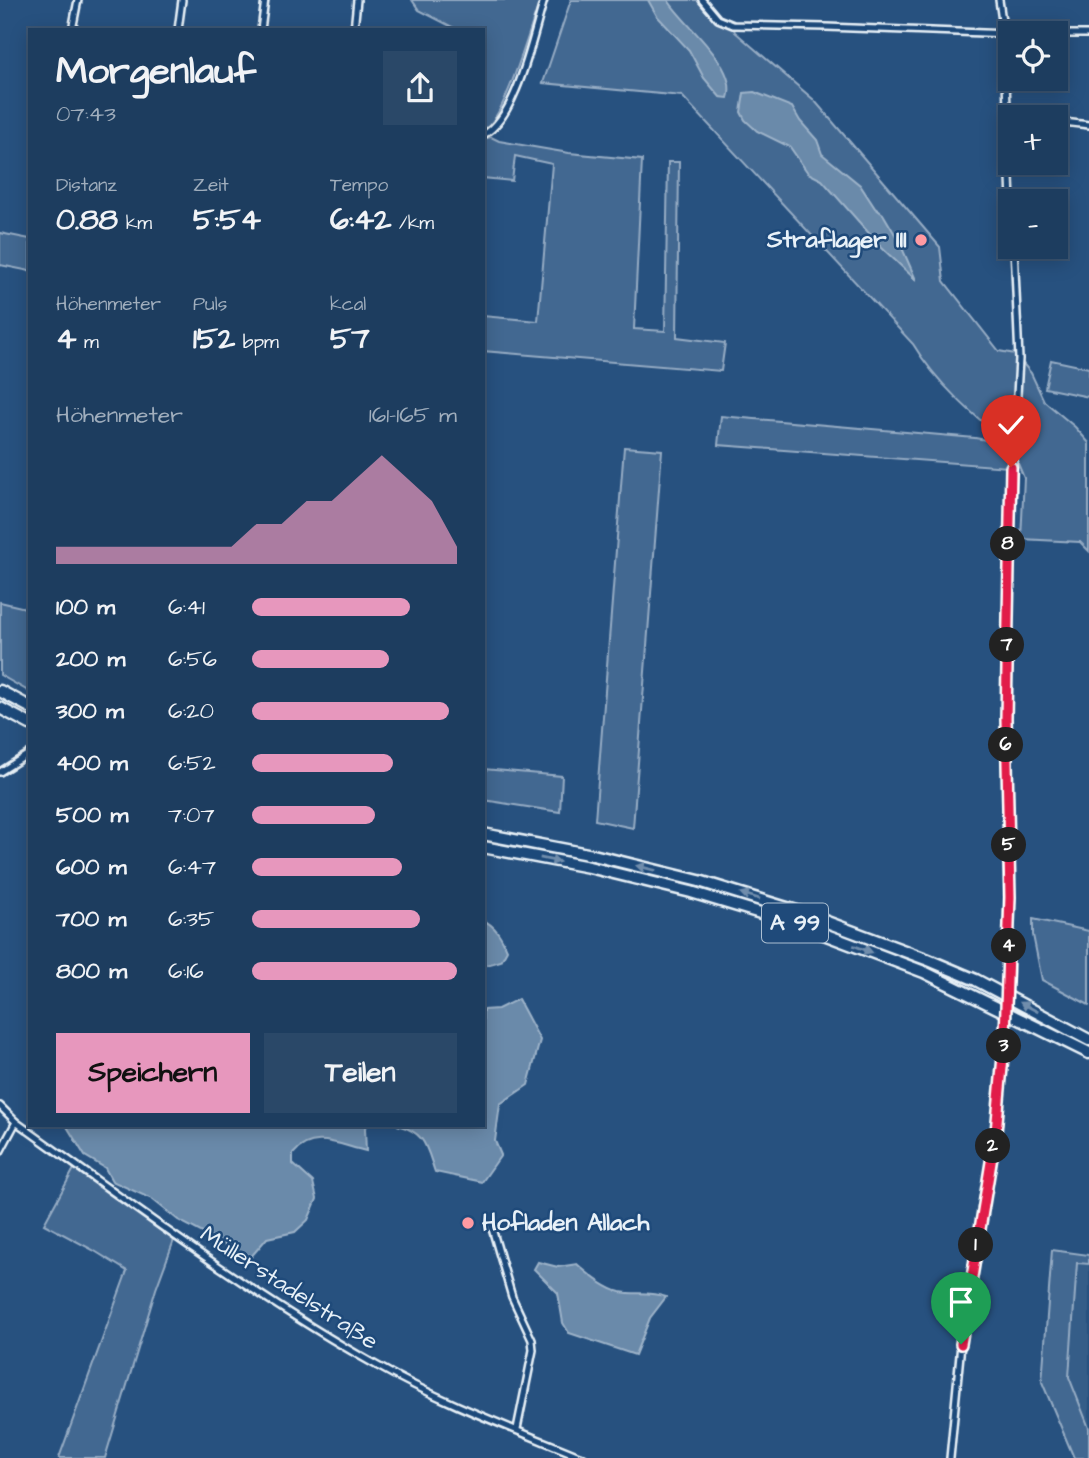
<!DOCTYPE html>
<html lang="de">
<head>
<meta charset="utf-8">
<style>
  :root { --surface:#1d3d5f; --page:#2a4868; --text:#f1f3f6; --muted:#a0aebd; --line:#3b5674; --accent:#e797bd }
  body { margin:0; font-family:"Architects Daughter",sans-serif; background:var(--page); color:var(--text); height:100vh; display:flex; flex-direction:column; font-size:26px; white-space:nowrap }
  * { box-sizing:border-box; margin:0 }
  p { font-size:23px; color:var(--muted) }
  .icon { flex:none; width:38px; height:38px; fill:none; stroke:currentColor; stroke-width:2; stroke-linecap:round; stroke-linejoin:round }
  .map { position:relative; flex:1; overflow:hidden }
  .details { position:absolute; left:28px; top:28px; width:457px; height:1099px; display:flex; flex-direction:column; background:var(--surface); border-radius:0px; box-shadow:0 4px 18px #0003,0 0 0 2px var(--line) }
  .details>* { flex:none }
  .buttons { position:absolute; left:998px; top:21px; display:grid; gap:14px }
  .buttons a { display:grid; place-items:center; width:70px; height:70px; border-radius:0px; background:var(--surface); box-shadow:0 4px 18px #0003,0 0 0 2px var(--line); font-size:35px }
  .pin { position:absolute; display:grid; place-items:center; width:60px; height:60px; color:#fff; margin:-72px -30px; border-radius:50% 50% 50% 0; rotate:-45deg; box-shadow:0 0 7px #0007 }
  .pin .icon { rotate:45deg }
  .km { position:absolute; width:35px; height:35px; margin:-18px; border-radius:50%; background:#222; color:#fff; font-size:19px; line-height:35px; text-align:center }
  .round { display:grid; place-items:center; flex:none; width:74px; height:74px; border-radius:0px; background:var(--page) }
  .summary { display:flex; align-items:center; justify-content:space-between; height:119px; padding:0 28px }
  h1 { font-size:38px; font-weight:700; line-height:52px }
  .figures { display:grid; grid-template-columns:repeat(3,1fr); gap:10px; height:119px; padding:7px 28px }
  .figures div { display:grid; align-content:center }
  .figures b { font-size:30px; font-weight:700 }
  .figures small { font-size:19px; font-weight:400 }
  .figures p { font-size:19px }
  .chart { height:196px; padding:14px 28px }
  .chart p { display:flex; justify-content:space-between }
  .chart svg { width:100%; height:126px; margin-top:7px; fill:var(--accent); opacity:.7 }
  .button { display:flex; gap:14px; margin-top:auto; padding:14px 28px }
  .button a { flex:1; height:80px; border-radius:0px; background:var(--accent); color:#111; font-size:28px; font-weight:700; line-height:80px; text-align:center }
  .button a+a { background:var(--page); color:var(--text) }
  ul { padding:0 28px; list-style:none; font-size:23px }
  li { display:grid; grid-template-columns:112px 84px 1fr; align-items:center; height:52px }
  li i { height:18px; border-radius:9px; background:var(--accent) }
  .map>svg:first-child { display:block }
  .built { fill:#355d88 }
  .green { fill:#436891; stroke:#96acc4; stroke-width:2 }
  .water { fill:#6b8aaa; stroke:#9db3c9; stroke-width:2 }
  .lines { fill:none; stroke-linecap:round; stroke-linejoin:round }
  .minor-casing { stroke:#e8f1f8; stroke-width:10 }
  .motorway-casing { stroke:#e8f1f8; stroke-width:15 }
  .minor { stroke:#1f4a7a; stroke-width:5 }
  .motorway { stroke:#1f4a7a; stroke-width:10 }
  .minor-bridge-casing { stroke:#e8f1f8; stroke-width:10; stroke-linecap:butt }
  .minor-bridge { stroke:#1f4a7a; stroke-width:5 }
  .oneway { fill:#6f8dac }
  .route-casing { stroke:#fff; stroke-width:14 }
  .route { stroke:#e11d48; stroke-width:9 }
  .poi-dot { fill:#ff9aa2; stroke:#1f4a7a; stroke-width:2.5 }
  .labels { text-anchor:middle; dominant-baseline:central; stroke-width:5; stroke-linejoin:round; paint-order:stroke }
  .shield { fill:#1f4a7a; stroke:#acbfd2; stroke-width:2 }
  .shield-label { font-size:23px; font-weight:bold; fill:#e8f1f8 }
  .poi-label { font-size:24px; font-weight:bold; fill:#e8f1f8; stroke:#1f4a7a; text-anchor:end }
  .street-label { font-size:24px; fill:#e8f1f8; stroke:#1f4a7a }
</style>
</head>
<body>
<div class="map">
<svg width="1089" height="1458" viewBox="0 0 1089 1458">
  <rect width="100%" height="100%" fill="#27517f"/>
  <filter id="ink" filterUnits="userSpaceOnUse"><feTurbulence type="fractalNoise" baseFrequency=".0143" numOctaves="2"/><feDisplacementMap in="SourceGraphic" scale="14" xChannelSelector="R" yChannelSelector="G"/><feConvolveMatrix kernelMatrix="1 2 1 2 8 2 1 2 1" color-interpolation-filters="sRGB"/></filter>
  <g filter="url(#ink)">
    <!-- built -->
    <path class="built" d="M1077,1263L1089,1264V1428L1069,1377Z"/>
    <!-- green -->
    <g class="green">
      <path d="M412,0H540C531,25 504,122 483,130V30H458L419,10Z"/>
      <path d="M571,0H699L715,19L733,27L735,32L814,100L940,247L944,281L999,351L1015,354L1031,373L1044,401L1075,427L1089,443V551L1080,542L1021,539L1024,478L1011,447L1008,467L718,445L721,416L975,438L1009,444C973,415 937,384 913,344L682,96L543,83Z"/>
      <path d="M491,137L499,141L569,153L642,160L634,329L665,331L668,162H679L677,337L725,343L721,371L483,351V316L538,321L552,164L515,156L512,181L483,178V139Z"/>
      <path d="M0,233L30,239V271L0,265Z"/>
      <path d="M1051,360L1089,368V397L1045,388Z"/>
      <path d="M624,447L662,450L633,828L595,820Z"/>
      <path d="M0,602L30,609V692L0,675Z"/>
      <path d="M483,769L562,776L560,812L483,800Z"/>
      <path d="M1033,919L1089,931V1005L1042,980L1033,935Z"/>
      <path d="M75,1167L174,1240L156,1289L105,1458H59L127,1271L93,1250L44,1224Z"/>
      <path d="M1052,1250L1089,1255V1264L1077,1263L1069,1377L1089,1428V1458H1074L1042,1382Z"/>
    </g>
    <!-- water -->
    <g class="water">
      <path d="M648,0H668C684,26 739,66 728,98L720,97L704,78L689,50L657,16Z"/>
      <path d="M754,92L792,107L800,121L817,140L822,154L860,185L875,208L883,214L899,241L916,280L882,248L822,180L808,173L790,147L757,131L745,120L741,112L744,93Z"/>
      <path d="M483,920C496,926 502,938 507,950L501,961L483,966Z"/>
      <path d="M518,999L540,1040L528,1085L500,1104L495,1141L501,1155L482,1182L435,1172C426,1146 426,1133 397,1125H483V1010L498,1009Z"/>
      <path d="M66,1125H368L365,1128L366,1151C339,1145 313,1130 293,1154V1164L313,1182L317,1199L308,1220L295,1232L267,1238L250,1258L178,1220L152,1199L112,1181L105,1168L85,1156Z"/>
      <path d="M538,1262L558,1267L577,1264C588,1274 604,1288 620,1292C636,1295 649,1291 666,1297L650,1318L635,1355L569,1333L563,1323L558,1293L534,1269Z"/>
    </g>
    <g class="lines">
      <!-- minor casing -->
      <g class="minor-casing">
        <g id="minor">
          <path d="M702,0L718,19L733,25L826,27L1010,34"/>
          <path d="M999,0L1004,35L1011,201"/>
          <path d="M72,30L78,0"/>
          <path d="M178,30L182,0"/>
          <path d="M261,30L265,0"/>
          <path d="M354,30L357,0"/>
          <path d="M1055,34H1089"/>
          <path d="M1006,115L1032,117"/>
          <path d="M1055,121L1089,125"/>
          <path d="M483,135C517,118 533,35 544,0"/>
          <path d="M0,772L30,753"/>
          <path d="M1009,972L1006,718L1009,540L1019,359L1014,247"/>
          <path d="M0,1106L16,1122C133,1206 250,1294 376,1365C441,1402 514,1429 584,1458"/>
          <path d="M0,1152L16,1122"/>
          <path d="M491,1225L512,1297L532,1340L533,1350L517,1429"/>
          <path d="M950,1458L961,1344L996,1132L1005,1035"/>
        </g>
      </g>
      <!-- motorway casing -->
      <g class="motorway-casing">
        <g id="motorway">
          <path d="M0,691L30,707"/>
          <path d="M0,708L30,724"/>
          <path d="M483,834L593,855L699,881L800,912L926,959L976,980L1089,1040"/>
          <path d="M483,847L589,867L691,892L800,925L924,972L1089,1053"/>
        </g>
      </g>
      <!-- minor -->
      <use href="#minor" class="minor"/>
      <!-- motorway -->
      <use href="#motorway" class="motorway"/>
      <!-- minor-bridge casing -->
      <g class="minor-bridge-casing">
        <path id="minor-bridge" d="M1005,1035L1009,972"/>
      </g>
      <!-- minor-bridge -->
      <use href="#minor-bridge" class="minor-bridge"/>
    </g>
    <!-- one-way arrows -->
    <defs><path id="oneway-solid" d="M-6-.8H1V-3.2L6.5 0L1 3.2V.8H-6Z" transform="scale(1.75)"/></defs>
    <g class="oneway">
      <use href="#oneway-solid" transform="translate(550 860) rotate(11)"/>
      <use href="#oneway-solid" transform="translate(646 868) rotate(-166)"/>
      <use href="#oneway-solid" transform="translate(750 896) rotate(-163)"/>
      <use href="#oneway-solid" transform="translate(863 949) rotate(21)"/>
      <use href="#oneway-solid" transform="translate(1029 1007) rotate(-152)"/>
    </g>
  </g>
  <g class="lines" filter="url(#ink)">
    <!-- route casing -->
    <g class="route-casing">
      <path id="route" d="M961,1344L996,1132L1005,1035L1010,897L1006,718L1011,467"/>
    </g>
    <!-- route -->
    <use href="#route" class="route"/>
  </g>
  <!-- markers -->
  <g class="poi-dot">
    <circle cx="921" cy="240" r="7"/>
    <circle cx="468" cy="1223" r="7"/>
  </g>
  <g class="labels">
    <!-- shield labels -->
    <rect class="shield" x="762" y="903.5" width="66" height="39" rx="5"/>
    <g class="shield-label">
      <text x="795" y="923">A 99</text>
    </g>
    <!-- poi labels -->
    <g class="poi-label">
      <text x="907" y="240">Straflager III</text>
      <text x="482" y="1223" text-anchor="start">Hofladen Allach</text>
    </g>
    <!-- street labels -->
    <g class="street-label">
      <text transform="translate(289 1288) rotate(33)">Müllerstadelstraße</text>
    </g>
  </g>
</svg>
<div class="buttons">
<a><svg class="icon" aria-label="locate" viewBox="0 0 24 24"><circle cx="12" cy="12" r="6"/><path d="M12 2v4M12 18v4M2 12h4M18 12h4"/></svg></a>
<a>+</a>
<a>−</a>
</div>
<div class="pin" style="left:961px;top:1344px;background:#1e9e55"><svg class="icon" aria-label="arrive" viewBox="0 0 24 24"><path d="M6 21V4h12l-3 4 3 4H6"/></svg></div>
<div class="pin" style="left:1011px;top:467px;background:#d93025"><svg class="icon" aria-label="check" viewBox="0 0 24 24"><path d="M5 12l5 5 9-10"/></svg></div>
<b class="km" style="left:976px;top:1245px">1</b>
<b class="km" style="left:993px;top:1146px">2</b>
<b class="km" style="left:1004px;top:1046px">3</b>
<b class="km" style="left:1009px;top:946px">4</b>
<b class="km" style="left:1009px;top:845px">5</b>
<b class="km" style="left:1006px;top:745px">6</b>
<b class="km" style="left:1007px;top:645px">7</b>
<b class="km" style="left:1008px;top:544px">8</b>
<section class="details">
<div class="summary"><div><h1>Morgenlauf</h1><p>07:43</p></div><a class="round"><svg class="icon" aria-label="share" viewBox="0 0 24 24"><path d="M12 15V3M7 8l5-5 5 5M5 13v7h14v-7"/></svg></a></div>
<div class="figures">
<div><p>Distanz</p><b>0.88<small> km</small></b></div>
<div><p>Zeit</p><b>5:54</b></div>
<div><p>Tempo</p><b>6:42<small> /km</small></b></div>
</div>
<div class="figures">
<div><p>Höhenmeter</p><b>4<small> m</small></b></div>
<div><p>Puls</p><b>152<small> bpm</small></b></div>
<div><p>kcal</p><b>57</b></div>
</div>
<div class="chart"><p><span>Höhenmeter</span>161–165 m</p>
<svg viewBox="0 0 160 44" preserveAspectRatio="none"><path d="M0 44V38L10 38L20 38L30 38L40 38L50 38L60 38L70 38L80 30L90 30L100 22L110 22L120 14L130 6L140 14L150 22L160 38V44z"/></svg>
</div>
<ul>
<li><b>100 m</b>6:41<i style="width:77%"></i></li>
<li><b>200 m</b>6:56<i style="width:67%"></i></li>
<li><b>300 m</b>6:20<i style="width:96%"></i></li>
<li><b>400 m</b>6:52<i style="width:69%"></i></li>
<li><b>500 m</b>7:07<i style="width:60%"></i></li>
<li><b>600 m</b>6:47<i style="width:73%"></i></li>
<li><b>700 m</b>6:35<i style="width:82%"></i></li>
<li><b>800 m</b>6:16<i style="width:100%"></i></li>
</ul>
<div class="button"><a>Speichern</a><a>Teilen</a></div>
</section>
</div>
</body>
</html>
